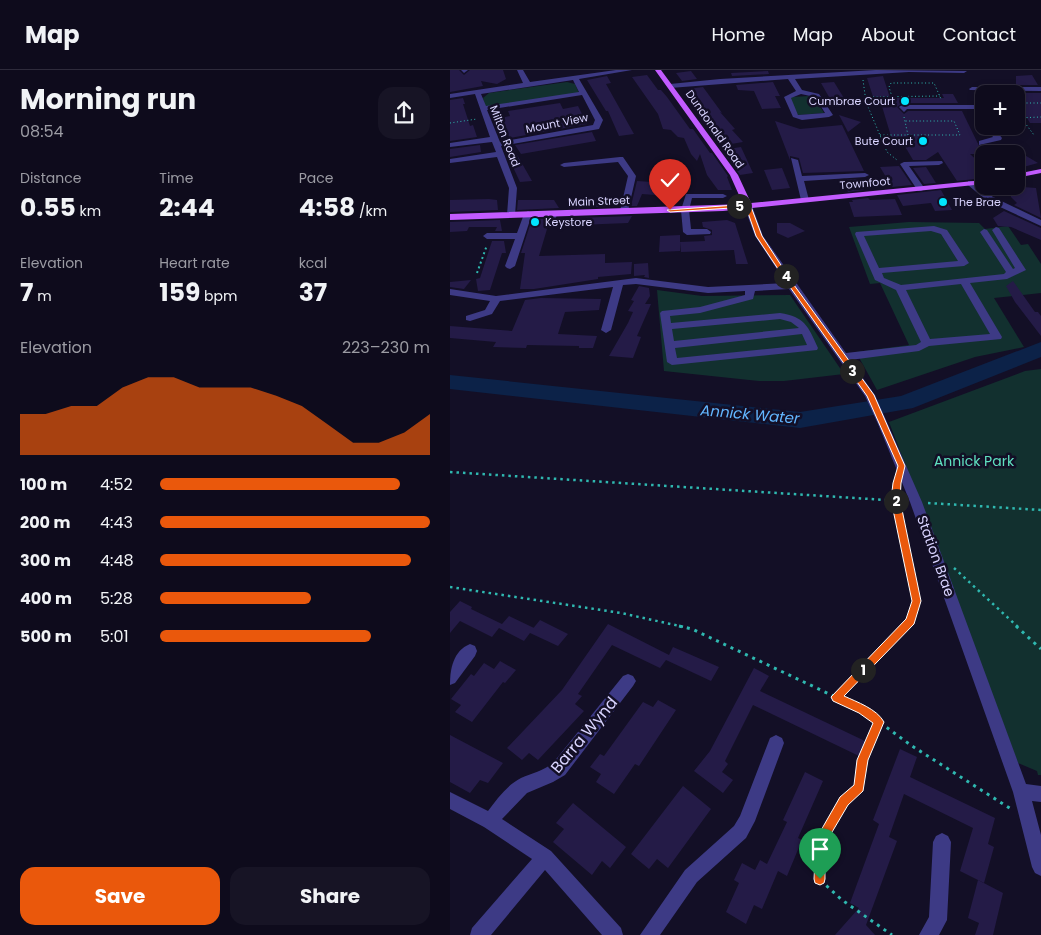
<!DOCTYPE html>
<html lang="en">
<head>
<meta charset="utf-8">
<style>
  :root { --surface:#0e0b1c; --page:#171425; --text:#f1f3f6; --muted:#9b9ba3; --line:#2e2b3b; --accent:#ea580c }
  body { margin:0; font-family:Poppins,sans-serif; background:var(--page); color:var(--text); height:100vh; display:flex; flex-direction:column; font-size:19px; white-space:nowrap }
  * { box-sizing:border-box; margin:0 }
  p { font-size:16px; color:var(--muted) }
  .icon { flex:none; width:28px; height:28px; fill:none; stroke:currentColor; stroke-width:2; stroke-linecap:round; stroke-linejoin:round }
  .map { position:relative; flex:1; overflow:hidden }
  .drawer { display:flex; flex-direction:column; background:var(--surface); width:450px }
  .drawer>* { flex:none }
  .fabs { position:absolute; left:525px; top:15px; display:grid; gap:10px }
  .fabs a { display:grid; place-items:center; width:50px; height:50px; border-radius:10px; background:var(--surface); box-shadow:0 2px 8px #0003,0 0 0 1px var(--line); font-size:25px }
  .pin { position:absolute; display:grid; place-items:center; width:42px; height:42px; color:#fff; margin:-51px -21px; border-radius:50% 50% 50% 0; rotate:-45deg; box-shadow:0 0 5px #0007 }
  .pin .icon { rotate:45deg }
  .km { position:absolute; width:25px; height:25px; margin:-12px; border-radius:50%; background:#222; color:#fff; font-size:14px; line-height:25px; text-align:center }
  .round { display:grid; place-items:center; flex:none; width:52px; height:52px; border-radius:15px; background:var(--page) }
  .headline { display:flex; align-items:center; justify-content:space-between; height:85px; padding:0 20px }
  h1 { font-size:28px; font-weight:700; line-height:38px }
  .metrics { display:grid; grid-template-columns:repeat(3,1fr); gap:8px; height:85px; padding:5px 20px }
  .metrics div { display:grid; align-content:center }
  .metrics b { font-size:25px; font-weight:700 }
  .metrics small { font-size:14px; font-weight:400 }
  .metrics p { font-size:14px }
  .chart { height:140px; padding:10px 20px }
  .chart p { display:flex; justify-content:space-between }
  .chart svg { width:100%; height:90px; margin-top:5px; fill:var(--accent); opacity:.7 }
  .action { display:flex; gap:10px; margin-top:auto; padding:10px 20px }
  .action a { flex:1; height:58px; border-radius:15px; background:var(--accent); color:#fff; font-size:20px; font-weight:700; line-height:58px; text-align:center }
  .action a+a { background:var(--page); color:var(--text) }
  ul { padding:0 20px; list-style:none; font-size:16px }
  li { display:grid; grid-template-columns:80px 60px 1fr; align-items:center; height:38px }
  li i { height:12px; border-radius:6px; background:var(--accent) }
  header { display:flex; align-items:center; gap:30px; box-sizing:border-box; height:70px; padding:0 25px; background:var(--surface); border-bottom:1px solid var(--line) }
  header strong { font-size:24px }
  nav { display:flex; gap:28px; margin-inline-start:auto; font-size:18px }
  main { display:flex; flex:1; min-height:0 }
  .map>svg:first-child { display:block }
  .green { fill:#12302f }
  .lines { fill:none; stroke-linecap:round; stroke-linejoin:round }
  .river { fill:#0c2248; fill-rule:evenodd }
  .building { fill:#241b47 }
  .path-far3 { stroke:#2fb8b0; stroke-width:1; stroke-dasharray:1 2.5; stroke-linecap:butt }
  .path-far2 { stroke:#2fb8b0; stroke-width:2; stroke-dasharray:2 3; stroke-linecap:butt }
  .path-far1 { stroke:#2fb8b0; stroke-width:2.5; stroke-dasharray:2.5 4; stroke-linecap:butt }
  .path { stroke:#2fb8b0; stroke-width:3; stroke-dasharray:3 5; stroke-linecap:butt }
  .minor { fill:#3d3a85; fill-rule:evenodd }
  .major { fill:#c25bff; fill-rule:evenodd }
  .route { fill:#ea580c; stroke:#fff }
  .poi-dot { fill:#00e5ff; stroke:#130f26; stroke-width:2 }
  .labels { text-anchor:middle; dominant-baseline:central; stroke-width:5; stroke-linejoin:round; paint-order:stroke }
  .far-poi-label { font-size:11px; fill:#d9d4ff; stroke:#130f26; text-anchor:end }
  .far-street-label { font-size:11px; fill:#d9d4ff; stroke:#130f26 }
  .park-label { font-size:14px; fill:#5fe0c0; stroke:#130f26 }
  .street-label { font-size:14px; fill:#d9d4ff; stroke:#130f26 }
  .water-label { font-size:15px; font-style:italic; fill:#62b6ff; stroke:#130f26 }
  .near-street-label { font-size:16px; fill:#d9d4ff; stroke:#130f26 }
</style>
</head>
<body>
<header>
<strong>Map</strong>
<nav><a>Home</a><a>Map</a><a>About</a><a>Contact</a></nav>
</header>
<main>
<section class="drawer">
<div class="headline"><div><h1>Morning run</h1><p>08:54</p></div><a class="round"><svg class="icon" aria-label="share" viewBox="0 0 24 24"><path d="M12 15V3M7 8l5-5 5 5M5 13v7h14v-7"/></svg></a></div>
<div class="metrics">
<div><p>Distance</p><b>0.55<small> km</small></b></div>
<div><p>Time</p><b>2:44</b></div>
<div><p>Pace</p><b>4:58<small> /km</small></b></div>
</div>
<div class="metrics">
<div><p>Elevation</p><b>7<small> m</small></b></div>
<div><p>Heart rate</p><b>159<small> bpm</small></b></div>
<div><p>kcal</p><b>37</b></div>
</div>
<div class="chart"><p><span>Elevation</span>223–230 m</p>
<svg viewBox="0 0 160 44" preserveAspectRatio="none"><path d="M0 44V24L10 24L20 20L30 20L40 11L50 6L60 6L70 11L80 11L90 11L100 15L110 20L120 29L130 38L140 38L150 33L160 24V44z"/></svg>
</div>
<ul>
<li><b>100 m</b>4:52<i style="width:89%"></i></li>
<li><b>200 m</b>4:43<i style="width:100%"></i></li>
<li><b>300 m</b>4:48<i style="width:93%"></i></li>
<li><b>400 m</b>5:28<i style="width:56%"></i></li>
<li><b>500 m</b>5:01<i style="width:78%"></i></li>
</ul>
<div class="action"><a>Save</a><a>Share</a></div>
</section>
<div class="map">
<svg width="591" height="865" viewBox="0 0 591 865">
  <rect width="100%" height="100%" fill="#130f26"/>
  <!-- green -->
  <g class="green">
    <path d="M117,12L125,14L129,23L35,37L33,28L39,23Z"/>
    <path d="M360,26L365,28L374,43L348,45L340,30L341,27Z"/>
    <path d="M459,152L529,153L535,159L558,156L571,175L578,174L591,194V223L544,228L574,277L525,287L427,320L406,282L459,275L430,213L420,214L399,157Z"/>
    <path d="M207,220L252,226L340,225L394,304L334,311H309L214,301Z"/>
    <path d="M591,299V705H588L587,701L568,693L439,352L575,301Z"/>
  </g>
  <g class="lines">
    <!-- river -->
    <path class="river" d="M591,272V287L463,338L350,358L0,319V305L350,342L451,326Z"/>
  </g>
  <!-- building -->
  <g class="building">
    <path d="M0,0H9L14,5L20,0H53L56,9L47,14L31,11L33,16L0,22Z"/>
    <path d="M241,1L247,9L232,11L226,3Z"/>
    <path d="M318,1L319,4L282,6L281,3Z"/>
    <path d="M197,5L208,20H211L217,27L240,59H243L260,83H262L278,106L277,107L282,120H268L257,105L250,84L247,91L241,84L234,68L228,67L221,60L213,59L208,44L182,7Z"/>
    <path d="M582,5L588,15H566V6Z"/>
    <path d="M157,6L161,13L156,14L184,64L169,66L158,41H156L137,10Z"/>
    <path d="M433,6L440,28H494L492,24H503L508,33H452L447,37L454,44L458,41H512L533,84H520L534,97V108L507,111L488,82L476,90H463L453,73H443L431,33H425L417,8Z"/>
    <path d="M323,12L330,26H325L331,38L312,39L304,21L288,20L286,15Z"/>
    <path d="M384,12L397,33L383,34L371,13Z"/>
    <path d="M253,17L272,43L270,42L285,59L282,60L293,72L281,74L238,19Z"/>
    <path d="M566,23H591V53H580L566,30Z"/>
    <path d="M13,28L15,34H13L20,56L23,55L27,67L0,71V30Z"/>
    <path d="M110,33L113,39L128,36L137,54L60,68L56,62L52,63L46,49L60,46L58,41Z"/>
    <path d="M389,45L411,52L398,62Z"/>
    <path d="M325,51L350,59L392,55L414,101L353,103L349,88L340,86V90Z"/>
    <path d="M142,62L146,71L71,84L65,75Z"/>
    <path d="M30,75L31,82L0,87V79Z"/>
    <path d="M62,76L82,111L70,112L54,78Z"/>
    <path d="M291,77L303,103L290,105L272,80Z"/>
    <path d="M566,80L588,93L566,99Z"/>
    <path d="M449,96L462,115L442,117L430,97Z"/>
    <path d="M476,97L486,113L474,114L463,98Z"/>
    <path d="M332,98L340,118L322,120L314,100Z"/>
    <path d="M204,108L229,112L226,122H220L218,126L192,124L187,136H181L187,111L202,112Z"/>
    <path d="M408,109L414,120L398,122L392,110Z"/>
    <path d="M559,116L586,118L591,148L564,135L567,133L561,127Z"/>
    <path d="M491,120L502,140L485,141L481,133L453,136L447,125Z"/>
    <path d="M158,128L157,131H170L169,136L124,138L121,130Z"/>
    <path d="M418,128L420,130L445,129L452,145L404,147L399,132H403L402,130Z"/>
    <path d="M39,129L47,130L48,140L0,142V130Z"/>
    <path d="M68,130H104L109,138L67,140Z"/>
    <path d="M554,141L591,158V170L561,157L548,156L543,148Z"/>
    <path d="M182,146L178,153L128,155L126,148Z"/>
    <path d="M82,149H96L94,155L97,159L89,186L155,184V193L182,192L181,204L148,207V209L84,219H70L75,183H71Z"/>
    <path d="M50,150L52,161H45L47,157H19L17,161L0,162V152Z"/>
    <path d="M277,150L285,153L298,194H286L284,180L231,182L230,172L255,171L254,166L262,165V160L253,157L252,152Z"/>
    <path d="M327,153H340L355,161L338,168L327,163Z"/>
    <path d="M230,165V181L209,182L210,166Z"/>
    <path d="M42,171H54L56,183H52L40,220L28,221L26,209L30,208Z"/>
    <path d="M198,193L199,208L194,207L195,205L184,206V194Z"/>
    <path d="M21,210L14,219L0,217V212Z"/>
    <path d="M563,211L585,242H588L591,246V266L565,232L556,216Z"/>
    <path d="M189,216L199,218L200,226L195,234H201L187,266L191,267L183,288L159,286L178,253L183,242L178,241L184,231L181,230Z"/>
    <path d="M91,228L151,229L149,240L115,242L108,264L147,266L143,278H129V276L77,275L76,278L43,277L46,272L0,268V256L62,261L75,230Z"/>
    <path d="M10,531L22,537L21,539L52,554L59,546L84,558L81,561L90,550L118,564L108,576L80,563L74,571L49,558L42,567L10,551L0,563V542Z"/>
    <path d="M158,554L219,585L223,577L269,597L261,611L216,590L210,598L162,575L128,624L132,626L125,634L134,641L88,690L79,683L72,690L57,678L112,620Z"/>
    <path d="M50,591L66,600L55,613L53,612L22,652L5,642L11,635L1,629L21,604L24,606L34,593L44,599Z"/>
    <path d="M304,598L319,606L310,621L415,671L409,686L303,635L275,691L278,694L272,702L283,710L273,723L244,701L260,681Z"/>
    <path d="M208,630L226,640L189,696L185,694L164,724L146,712L151,704L140,697L150,684L154,686L193,632L203,637Z"/>
    <path d="M0,665L53,693L38,713L30,710L20,723L0,712Z"/>
    <path d="M450,679L467,687L460,707L545,748L538,774L544,777L534,813L510,801L523,758L454,724L439,767L447,771L416,855L425,865H385L409,838L400,833L429,754L423,750Z"/>
    <path d="M355,702L373,711L348,768L352,770L337,806L328,801L312,839L304,835L296,854L276,842L289,813L284,810L292,793L305,800L310,790L317,794L337,752L333,750Z"/>
    <path d="M233,716L261,739L218,798L207,789L199,799L181,784Z"/>
    <path d="M123,733L176,777L160,798L152,791L142,805L103,772L114,759L106,753Z"/>
    <path d="M528,810L553,823L543,865H525L529,853L518,848Z"/>
  </g>
  <g class="lines">
    <!-- path-far3 -->
    <g class="path-far3">
      <path d="M413,10L416,32L437,82L447,90"/>
      <path d="M416,27L490,26"/>
      <path d="M442,27L439,17L441,13H484L491,29"/>
      <path d="M566,33H591"/>
      <path d="M566,41L584,65"/>
      <path d="M454,47L458,65H510L504,51H455"/>
      <path d="M566,48L591,47"/>
      <path d="M0,53L27,49"/>
      <path d="M430,65H458"/>
    </g>
    <!-- path-far2 -->
    <path class="path-far2" d="M27,203L37,175"/>
    <!-- path-far1 -->
    <g class="path-far1">
      <path d="M0,402L452,431"/>
      <path d="M446,417V431L466,531L460,551L454,557"/>
      <path d="M478,433L591,440"/>
      <path d="M504,498L568,557"/>
      <path d="M0,517L171,543L234,557"/>
    </g>
    <!-- path -->
    <g class="path">
      <path d="M229,556L242,559L413,640L462,676L561,739"/>
      <path d="M566,556L591,579"/>
      <path d="M386,627L455,556"/>
      <path d="M429,652L412,690L409,718L394,731L370,773L369,809L392,830L442,865"/>
    </g>
    <!-- minor -->
    <g class="minor">
      <path d="M11,0H18L14,3Z"/>
      <path d="M67,0H73L80,12L166,0H182L129,9L153,50L149,59L51,76L67,118L65,145L61,148L57,145L59,118L47,87L0,93V89L46,82L42,72L0,77V73L40,67L25,24L0,28V24L73,13ZM123,10L129,22L36,36L31,24ZM132,25L145,50L143,55L50,72L37,40Z"/>
      <path d="M426,0L517,1L514,3L459,2L345,9L352,20L369,24L383,45L379,47L352,50L343,47L334,27L346,21L338,9L220,18L217,16L220,14L270,9ZM351,24L365,27L375,43L348,45L341,28Z"/>
      <path d="M522,17H591V21L520,20L519,19Z"/>
      <path d="M452,35H530L533,37L530,39H457L454,42L449,37Z"/>
      <path d="M535,56H542L552,68L551,70L529,75V71L543,67Z"/>
      <path d="M170,87H173L186,106L178,141L174,144L170,141L178,106L168,92L114,97L110,95L114,93Z"/>
      <path d="M341,88L348,90L352,106L415,103L419,105L415,107L354,111L359,130L355,132L351,130Z"/>
      <path d="M492,91L493,93L489,95L459,96L475,119L471,121H468L450,94L454,92Z"/>
      <path d="M518,111H524L543,127L591,150V156L537,131L518,115Z"/>
      <path d="M236,124H273L277,126L273,128H242L239,140L241,159H257L261,162L260,164L237,165L233,162L231,140Z"/>
      <path d="M295,134L302,136L313,166L396,283L466,275L471,272L446,220L425,210L405,164L406,162L484,156L497,160L519,193L514,196L432,203L434,208L451,215L554,204L556,202L530,162L534,159L537,160L563,199L565,198L542,160L546,157L549,158L576,200L557,209L520,213L552,267L551,269L479,276L469,281L400,290L425,325L472,432L576,714L591,716V732L582,731L591,765V806L585,803L582,797L563,722L460,432L428,354L415,326L339,219L305,221L303,229L250,243L220,246L221,253L330,243C355,247 358,256 368,278L367,280L222,295L217,292L210,243L212,241L250,237L295,225V221L258,223L186,214L173,215L161,260L156,263L151,260L163,217L50,231L42,244L20,251L16,250V246L35,240L40,231L0,225V219L46,226L186,208L258,217L336,213L305,166L294,136ZM481,161L491,164L508,191L429,198L414,166ZM511,214L540,264L480,269L456,220ZM330,249L341,252L349,258L224,271L222,259ZM352,264L357,275L227,288L225,278Z"/>
      <path d="M78,141L82,144L65,196L60,199L57,198L55,196L65,169H37L33,166L37,163H67L74,144Z"/>
      <path d="M103,141L107,144L104,155L97,157L96,155L99,144Z"/>
      <path d="M20,574L25,576L27,581L25,586L5,613L0,615C0,599 3,581 20,574Z"/>
      <path d="M178,604L183,606L186,611L183,616L115,705L103,712L77,723L52,749L101,781L171,858L173,865H152L95,800L41,865H20L22,858L82,789L34,757L0,739V722L38,741C47,729 57,715 71,708C82,703 93,701 103,693L173,606Z"/>
      <path d="M326,665L332,668L334,673L305,751L296,768L247,812L210,865H190L235,800L284,756L290,746L320,668Z"/>
      <path d="M492,763L498,766L501,772L497,850L489,865H469L479,847L483,772L486,766Z"/>
    </g>
    <!-- major -->
    <g class="major">
      <path d="M205,0H211L288,105L301,133L534,110V114L273,141L0,150V144L293,134L280,105Z"/>
      <path d="M591,99V103L566,108V104Z"/>
    </g>
  </g>
  <!-- route -->
  <path class="route" d="M300,134L312,166L344,215L424,325L455,396L451,413L450,430L471,531L464,554L394,626C407,632 427,639 434,652L418,690L413,721L398,735L375,774V809L374,813L370,815L365,813L364,809L366,769L390,727L404,715L407,690L423,653L409,643L383,631L381,627L456,549L462,531L441,430L443,413L448,396L417,326L340,217L306,166L296,137L220,142L217,140Z"/>
  <!-- markers -->
  <g class="poi-dot">
    <circle cx="455" cy="31" r="5"/>
    <circle cx="473" cy="71" r="5"/>
    <circle cx="493" cy="132" r="5"/>
    <circle cx="85" cy="152" r="5"/>
  </g>
  <g class="labels">
    <!-- far-poi labels -->
    <g class="far-poi-label">
      <text x="445" y="31">Cumbrae Court</text>
      <text x="463" y="71">Bute Court</text>
      <text x="503" y="132" text-anchor="start">The Brae</text>
      <text x="95" y="152" text-anchor="start">Keystore</text>
    </g>
    <!-- far-street labels -->
    <g class="far-street-label">
      <text transform="translate(107 53) rotate(-11)">Mount View</text>
      <text transform="translate(265 59) rotate(55)">Dundonald Road</text>
      <text transform="translate(55 66) rotate(69)">Milton Road</text>
      <text transform="translate(415 113) rotate(-5)">Townfoot</text>
      <text transform="translate(149 131) rotate(-2)">Main Street</text>
    </g>
    <!-- park labels -->
    <g class="park-label">
      <text x="524" y="391">Annick Park</text>
    </g>
    <!-- street labels -->
    <g class="street-label">
      <text transform="translate(486 486) rotate(70)">Station Brae</text>
    </g>
    <!-- water labels -->
    <g class="water-label">
      <text transform="translate(300 344) rotate(5)">Annick Water</text>
    </g>
    <!-- near-street labels -->
    <g class="near-street-label">
      <text transform="translate(134 665) rotate(-50)">Barra Wynd</text>
    </g>
  </g>
</svg>
<div class="fabs">
<a>+</a>
<a>−</a>
</div>
<div class="pin" style="left:370px;top:809px;background:#1e9e55"><svg class="icon" aria-label="arrive" viewBox="0 0 24 24"><path d="M6 21V4h12l-3 4 3 4H6"/></svg></div>
<div class="pin" style="left:220px;top:140px;background:#d93025"><svg class="icon" aria-label="check" viewBox="0 0 24 24"><path d="M5 12l5 5 9-10"/></svg></div>
<b class="km" style="left:413px;top:600px">1</b>
<b class="km" style="left:446px;top:431px">2</b>
<b class="km" style="left:402px;top:301px">3</b>
<b class="km" style="left:336px;top:206px">4</b>
<b class="km" style="left:289px;top:136px">5</b>
</div>
</main>
</body>
</html>
